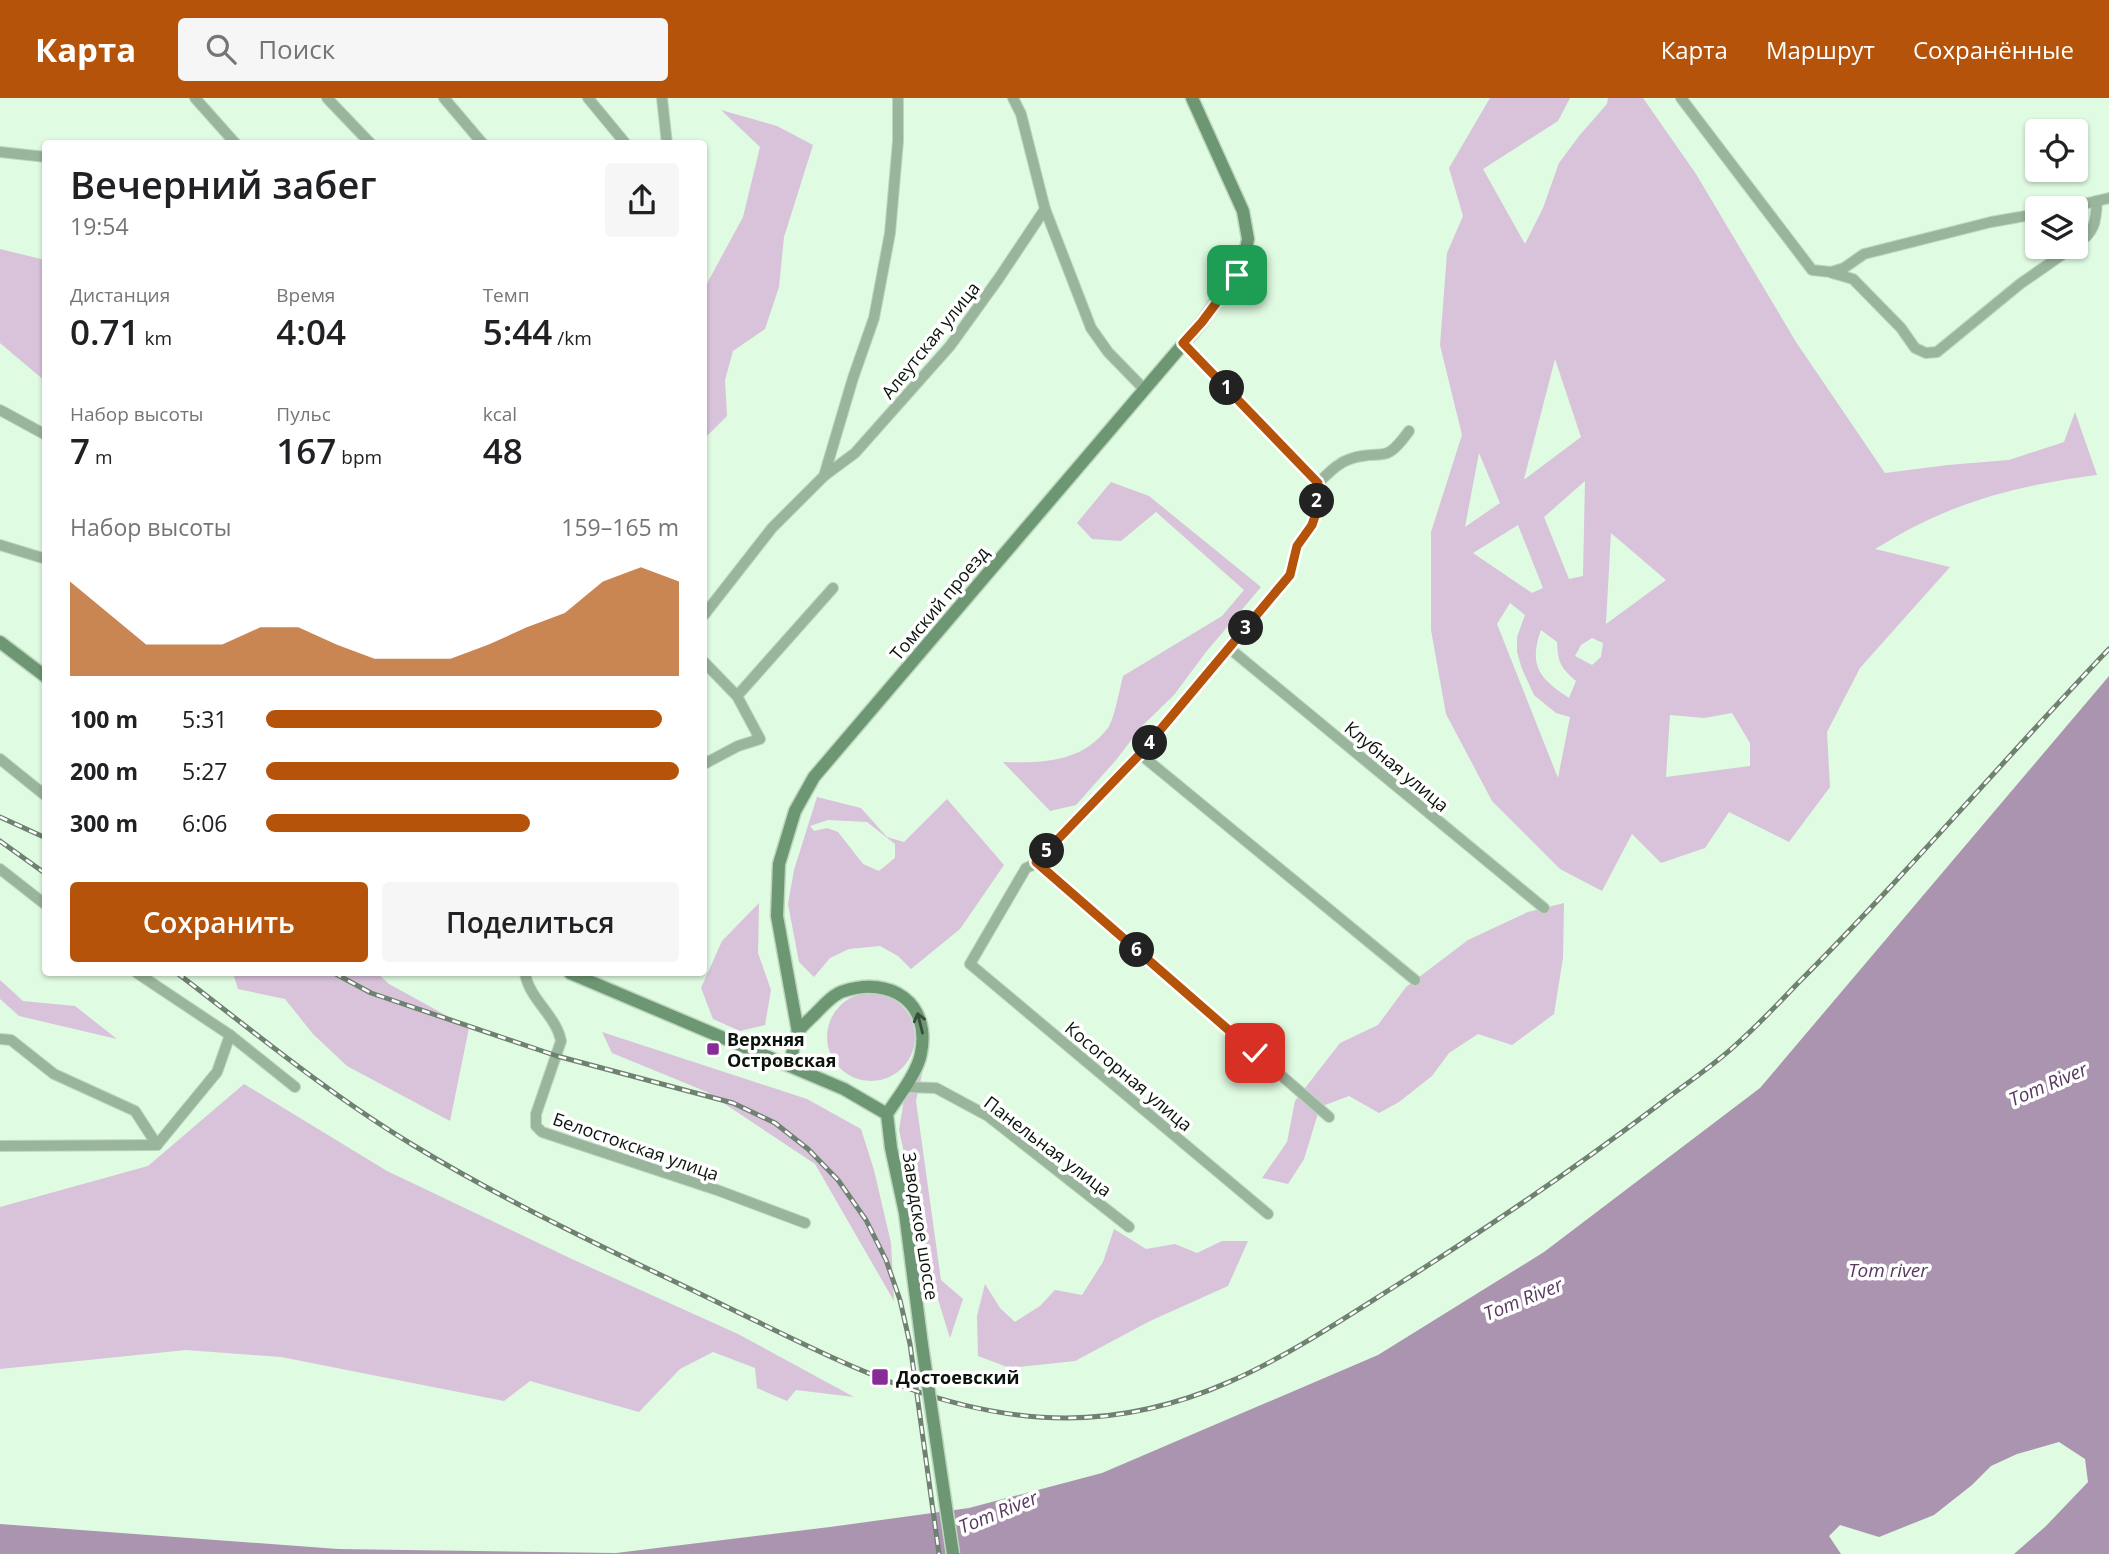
<!DOCTYPE html>
<html lang="ru">
<head>
<meta charset="utf-8">
<style>
  :root { --surface:#fff; --page:#f6f6f6; --text:#202124; --muted:#757577; --accent:#b45309 }
  body { margin:0; font-family:"Open Sans",sans-serif; background:var(--page); color:var(--text); height:100vh; display:flex; flex-direction:column; font-size:26px; white-space:nowrap }
  * { box-sizing:border-box; margin:0 }
  p { font-size:23px; color:var(--muted) }
  .icon { flex:none; width:38px; height:38px; fill:none; stroke:currentColor; stroke-width:2; stroke-linecap:round; stroke-linejoin:round }
  .map { position:relative; flex:1; overflow:hidden }
  .panel { position:absolute; left:42px; top:42px; width:665px; height:836px; display:flex; flex-direction:column; background:var(--surface); border-radius:7px; box-shadow:0 2px 5px #0004 }
  .panel>* { flex:none }
  .fabs { position:absolute; left:2025px; top:21px; display:grid; gap:14px }
  .fabs a { display:grid; place-items:center; width:63px; height:63px; border-radius:7px; background:var(--surface); box-shadow:0 2px 5px #0004; font-size:35px }
  .pin { position:absolute; display:grid; place-items:center; width:60px; height:60px; color:#fff; margin:-30px; border-radius:14px; box-shadow:0 4px 10px #0006 }
  .km { position:absolute; width:35px; height:35px; margin:-18px; border-radius:50%; background:#222; color:#fff; font-size:19px; line-height:35px; text-align:center }
  .round { display:grid; place-items:center; flex:none; width:74px; height:74px; border-radius:7px; background:var(--page) }
  .summary { display:flex; align-items:center; justify-content:space-between; height:119px; padding:0 28px }
  h1 { font-size:38px; font-weight:600; line-height:52px }
  .figures { display:grid; grid-template-columns:repeat(3,1fr); gap:10px; height:119px; padding:7px 28px }
  .figures div { display:grid; align-content:center }
  .figures b { font-size:35px; font-weight:600 }
  .figures small { font-size:19px; font-weight:400 }
  .figures p { font-size:19px }
  .chart { height:196px; padding:14px 28px }
  .chart p { display:flex; justify-content:space-between }
  .chart svg { width:100%; height:126px; margin-top:7px; fill:var(--accent); opacity:.7 }
  .button { display:flex; gap:14px; margin-top:auto; padding:14px 28px }
  .button a { flex:1; height:80px; border-radius:7px; background:var(--accent); color:#fff; font-size:28px; font-weight:600; line-height:80px; text-align:center }
  .button a+a { background:var(--page); color:var(--text) }
  ul { padding:0 28px; list-style:none; font-size:23px }
  li { display:grid; grid-template-columns:112px 84px 1fr; align-items:center; height:52px }
  li i { height:18px; border-radius:9px; background:var(--accent) }
  header { display:flex; align-items:center; gap:42px; box-sizing:border-box; height:98px; padding:0 35px; background:var(--accent); color:#fff }
  header strong { font-size:33px }
  nav { display:flex; gap:38px; margin-inline-start:auto; font-size:24px }
  .search { width:490px; height:63px; background:var(--page); display:flex; align-items:center; gap:18px; box-sizing:border-box; padding:0 24px; border-radius:7px; color:var(--muted); font-size:26px }
  .map>svg:first-child { display:block }
  .green { fill:#d8c3db; fill-rule:evenodd }
  .water { fill:#ab94af }
  .lines { fill:none; stroke-linecap:round; stroke-linejoin:round }
  .street-casing { stroke:#bdd6bf; stroke-width:12 }
  .secondary-casing { stroke:#bdd6bf; stroke-width:15 }
  .street { stroke:#99b59c; stroke-width:10 }
  .secondary { stroke:#6d9772; stroke-width:12 }
  .rail-casing { stroke:#6f8170; stroke-width:5 }
  .rail { stroke:#fff; stroke-width:2.5; stroke-dasharray:8; stroke-linecap:butt }
  .secondary-bridge-casing { stroke:#bdd6bf; stroke-width:15; stroke-linecap:butt }
  .secondary-bridge { stroke:#6d9772; stroke-width:12 }
  .oneway { stroke:#374f39 }
  .route-casing { stroke:#fff; stroke-width:14 }
  .route { stroke:#b45309; stroke-width:9 }
  .poi-dot { fill:#882c97; stroke:#fff; stroke-width:2.5 }
  .labels { text-anchor:middle; dominant-baseline:central; stroke-width:7; stroke-linejoin:round; paint-order:stroke }
  .street-label { font-size:18px; fill:#0a140b; stroke:#fff }
  .poi-label { font-size:18px; font-weight:bold; fill:#0a140b; stroke:#fff; text-anchor:start }
  .water-label { font-size:19px; font-style:italic; fill:#59385f; stroke:#fff }
</style>
</head>
<body>
<header>
<strong>Карта</strong>
<div class="search"><svg class="icon" aria-label="search" viewBox="0 0 24 24"><circle cx="10" cy="10" r="6"/><path d="M15 15l6 6"/></svg>Поиск</div>
<nav><a>Карта</a><a>Маршрут</a><a>Сохранённые</a></nav>
</header>
<div class="map">
<svg width="2109" height="1456" viewBox="0 0 2109 1456">
  <rect width="100%" height="100%" fill="#dffbe1"/>
  <!-- green -->
  <g class="green">
    <path d="M1490,0H1570L1558,23L1483,71L1525,146L1543,110L1559,65L1579,38L1607,6L1608,0H1643L1696,76L1796,244L1885,375L1948,367L2009,362L2064,344L2075,314L2097,377C2037,385 1983,396 1928,422C1910,430 1892,441 1875,451L1950,469L1860,570L1827,634L1830,689L1789,744L1729,714L1705,750L1661,765L1632,736L1602,793L1560,771L1492,703L1446,616L1431,532V434L1462,337L1440,247L1447,155L1463,118L1449,70ZM1555,261L1581,339L1525,381H1524ZM1479,355L1500,405L1465,429ZM1585,383L1583,478L1569,481L1544,419ZM1518,427L1543,490L1532,495L1473,455ZM1611,435L1666,482L1606,526V525ZM1510,505L1525,517L1517,539V554L1522,571L1534,597L1556,615L1570,619L1558,680L1497,526ZM1541,532L1557,544C1558,564 1560,569 1576,583L1569,600C1540,581 1528,568 1541,532ZM1592,540L1603,545L1601,559L1592,567L1575,558L1581,547ZM1732,615L1750,645V668L1666,679L1670,617L1704,620Z"/>
    <path d="M721,12L777,28L813,47L784,139L779,189L765,231L733,253L725,282L727,318L704,341V191L743,119L760,49Z"/>
    <path d="M0,151L45,162V283L0,245Z"/>
    <path d="M1111,384L1149,398L1261,489L1206,554L1174,597L1142,628L1116,662L1076,707L1050,713L1003,664C1043,665 1081,665 1108,630C1114,622 1120,590 1123,578L1222,518L1244,492L1156,414L1121,443L1092,441L1077,425Z"/>
    <path d="M817,699L861,710L887,739L904,744L947,701L1004,767L960,831L911,871L898,858L880,848L849,851L830,860L814,879L799,864L788,806L794,772ZM828,722L867,724L895,746V760L879,773L863,766L838,734L827,730L814,733L810,728Z"/>
    <path d="M759,805L758,855L771,892L765,927L740,933L713,921L701,890L722,843Z"/>
    <path d="M1564,805L1563,860L1554,916L1512,947L1478,936L1449,955L1432,978L1399,1004L1379,1015L1349,998L1320,1009L1304,1061L1288,1086L1262,1080L1287,1044L1295,1003L1340,945L1378,927L1406,889L1468,842L1528,814Z"/>
    <path d="M233,875H377L389,886L469,930L450,1023L347,968L313,936L285,901L238,891Z"/>
    <path d="M0,882L23,903L75,908L117,941L19,918L0,901Z"/>
    <circle cx="871" cy="939" r="44"/>
    <path d="M602,934L807,1001L861,1031L874,1072L891,1145L894,1203L815,1066L707,994L612,955Z"/>
    <path d="M927,953L916,1003L941,1182L963,1201L950,1240L932,1182L899,1032L907,983Z"/>
    <path d="M244,986L387,1073L574,1162L738,1236L854,1299L796,1292L787,1303L757,1290L755,1270L713,1254L680,1271L639,1314L530,1283L504,1303L281,1259L186,1252L0,1271V1109L148,1068Z"/>
    <path d="M1114,1131L1146,1151L1175,1146L1197,1155L1222,1143H1248L1228,1188L1150,1223L1075,1263L1010,1270L978,1258L977,1218L985,1186L1000,1210L1015,1224L1040,1208L1055,1192L1082,1197L1103,1164Z"/>
  </g>
  <!-- water -->
  <path class="water" d="M2109,578V1456H2014L2046,1428L2088,1384L2085,1361L2059,1344L2017,1356L1991,1368L1972,1387L1934,1417L1879,1439L1840,1427L1829,1438L1841,1456H0V1426L338,1451L616,1455L830,1429L969,1410L1102,1375L1378,1257L1544,1154L1760,990Z"/>
  <g class="lines">
    <!-- street casing -->
    <g class="street-casing">
      <g id="street">
        <path d="M195,0L236,46"/>
        <path d="M327,0L371,46"/>
        <path d="M444,0L483,46"/>
        <path d="M588,0L626,46"/>
        <path d="M662,0L667,46"/>
        <path d="M1681,0L1812,172L1831,174L1844,170L1864,156L1991,124L2037,116"/>
        <path d="M0,54L46,59"/>
        <path d="M2067,110L2109,100"/>
        <path d="M1045,111L1091,230L1108,254L1144,291"/>
        <path d="M2076,147C2095,134 2096,124 2097,103"/>
        <path d="M1832,175L1853,181L1901,230L1915,250L1926,255L1937,254L2020,186L2073,149"/>
        <path d="M1183,245L1318,385"/>
        <path d="M0,312L46,337"/>
        <path d="M824,378L855,355L950,248L999,180L1045,111L1021,16L1013,0"/>
        <path d="M1318,385C1328,376 1337,365 1350,361C1384,350 1383,369 1409,333"/>
        <path d="M0,447L46,461"/>
        <path d="M704,517L772,430L824,378L853,280L874,220L890,135L898,43V0"/>
        <path d="M1229,550L1544,810"/>
        <path d="M704,564L737,598L760,641L738,648L704,666"/>
        <path d="M737,598L833,490"/>
        <path d="M1140,656L1415,882"/>
        <path d="M0,661L46,698"/>
        <path d="M1036,764L1329,1019"/>
        <path d="M0,771L46,807"/>
        <path d="M137,875L230,937L295,989"/>
        <path d="M525,875C529,901 556,917 561,943L536,1016V1028L542,1034L717,1092L805,1125"/>
        <path d="M0,941L11,942L54,976L135,1013L157,1047"/>
        <path d="M905,989L936,990L988,1018L1129,1129"/>
        <path d="M157,1047L217,974L230,937"/>
        <path d="M0,1048L157,1047"/>
        <path d="M1268,1116L970,866L1026,770L1033,767L1140,656L1290,477L1297,448L1312,427L1317,412L1318,385"/>
      </g>
    </g>
    <!-- secondary casing -->
    <g class="secondary-casing">
      <g id="secondary">
        <path d="M0,544L46,579"/>
        <path d="M570,875L844,991L887,1016"/>
        <path d="M798,934L777,818L779,766L795,713L814,679L1202,224L1243,166L1248,141L1243,113L1192,0"/>
        <path d="M790,968C792,958 793,946 797,936C800,929 809,922 815,916C823,908 833,896 844,893C890,878 931,904 921,955C918,974 898,999 887,1016L891,1050L905,1115L922,1247"/>
      </g>
    </g>
    <!-- street -->
    <use href="#street" class="street"/>
    <!-- secondary -->
    <use href="#secondary" class="secondary"/>
    <!-- rail casing -->
    <g class="rail-casing">
      <g id="rail">
        <path d="M0,719L46,740"/>
        <path d="M0,743L46,776"/>
        <path d="M177,875C254,934 330,997 413,1047C513,1108 620,1157 725,1208C833,1260 942,1320 1066,1320C1197,1320 1291,1254 1397,1187C1486,1131 1574,1071 1657,1008C1685,986 1715,967 1740,943C1760,925 1779,905 1798,885C1906,777 2004,661 2109,551"/>
        <path d="M334,875L371,895L557,958L733,1005L775,1025L808,1051L838,1082L866,1122L886,1162L900,1202L910,1246L939,1456"/>
      </g>
    </g>
    <!-- rail -->
    <use href="#rail" class="rail"/>
    <!-- secondary-bridge casing -->
    <g class="secondary-bridge-casing">
      <path id="secondary-bridge" d="M922,1247L953,1456"/>
    </g>
    <!-- secondary-bridge -->
    <use href="#secondary-bridge" class="secondary-bridge"/>
  </g>
  <!-- one-way arrows -->
  <defs><path id="oneway-shaft" d="M-6 0H5M1.5-3L5.5 0L1.5 3" fill="none" stroke-width="1.6" stroke-linecap="round" stroke-linejoin="round" transform="scale(1.75)"/></defs>
  <use class="oneway" href="#oneway-shaft" transform="translate(920 925) rotate(-104)"/>
  <g class="lines">
    <!-- route casing -->
    <g class="route-casing">
      <path id="route" d="M1237,177L1202,224L1183,245L1318,385L1317,412L1312,427L1297,448L1290,477L1140,656L1036,764L1255,955"/>
    </g>
    <!-- route -->
    <use href="#route" class="route"/>
  </g>
  <!-- markers -->
  <g class="poi-dot">
    <rect x="706" y="944" width="14" height="14" rx="3.5"/>
    <rect x="871" y="1270" width="18" height="18" rx="3.5"/>
  </g>
  <g class="labels">
    <!-- street labels -->
    <g class="street-label">
      <text transform="translate(930 242) rotate(-51)">Алеутская улица</text>
      <text transform="translate(939 505) rotate(-50)">Томский проезд</text>
      <text transform="translate(1397 668) rotate(40)">Клубная улица</text>
      <text transform="translate(1129 978) rotate(40)">Косогорная улица</text>
      <text transform="translate(636 1048) rotate(19)">Белостокская улица</text>
      <text transform="translate(1048 1048) rotate(37)">Панельная улица</text>
      <text transform="translate(921 1128) rotate(81)">Заводское шоссе</text>
    </g>
    <!-- poi labels -->
    <g class="poi-label">
      <text x="727" y="941">Верхняя<tspan x="727" dy="21">Островская</tspan></text>
      <text x="896" y="1279">Достоевский</text>
    </g>
    <!-- water labels -->
    <g class="water-label">
      <text transform="translate(2048 986) rotate(-23)">Tom River</text>
      <text x="1888" y="1172">Tom river</text>
      <text transform="translate(1523 1201) rotate(-22)">Tom River</text>
      <text transform="translate(998 1414) rotate(-22)">Tom River</text>
    </g>
  </g>
</svg>
<div class="fabs">
<a><svg class="icon" aria-label="locate" viewBox="0 0 24 24"><circle cx="12" cy="12" r="6"/><path d="M12 2v4M12 18v4M2 12h4M18 12h4"/></svg></a>
<a><svg class="icon" aria-label="layers" viewBox="0 0 24 24"><path d="M12 4l9 5-9 5-9-5zM3 14l9 5 9-5"/></svg></a>
</div>
<div class="pin" style="left:1237px;top:177px;background:#1e9e55"><svg class="icon" aria-label="arrive" viewBox="0 0 24 24"><path d="M6 21V4h12l-3 4 3 4H6"/></svg></div>
<div class="pin" style="left:1255px;top:955px;background:#d93025"><svg class="icon" aria-label="check" viewBox="0 0 24 24"><path d="M5 12l5 5 9-10"/></svg></div>
<b class="km" style="left:1227px;top:290px">1</b>
<b class="km" style="left:1317px;top:403px">2</b>
<b class="km" style="left:1246px;top:530px">3</b>
<b class="km" style="left:1150px;top:645px">4</b>
<b class="km" style="left:1047px;top:753px">5</b>
<b class="km" style="left:1137px;top:852px">6</b>
<section class="panel">
<div class="summary"><div><h1>Вечерний забег</h1><p>19:54</p></div><a class="round"><svg class="icon" aria-label="share" viewBox="0 0 24 24"><path d="M12 15V3M7 8l5-5 5 5M5 13v7h14v-7"/></svg></a></div>
<div class="figures">
<div><p>Дистанция</p><b>0.71<small> km</small></b></div>
<div><p>Время</p><b>4:04</b></div>
<div><p>Темп</p><b>5:44<small> /km</small></b></div>
</div>
<div class="figures">
<div><p>Набор высоты</p><b>7<small> m</small></b></div>
<div><p>Пульс</p><b>167<small> bpm</small></b></div>
<div><p>kcal</p><b>48</b></div>
</div>
<div class="chart"><p><span>Набор высоты</span>159–165 m</p>
<svg viewBox="0 0 160 44" preserveAspectRatio="none"><path d="M0 44V11L10 22L20 33L30 33L40 33L50 27L60 27L70 33L80 38L90 38L100 38L110 33L120 27L130 22L140 11L150 6L160 11V44z"/></svg>
</div>
<ul>
<li><b>100 m</b>5:31<i style="width:96%"></i></li>
<li><b>200 m</b>5:27<i style="width:100%"></i></li>
<li><b>300 m</b>6:06<i style="width:64%"></i></li>
</ul>
<div class="button"><a>Сохранить</a><a>Поделиться</a></div>
</section>
</div>
</body>
</html>
